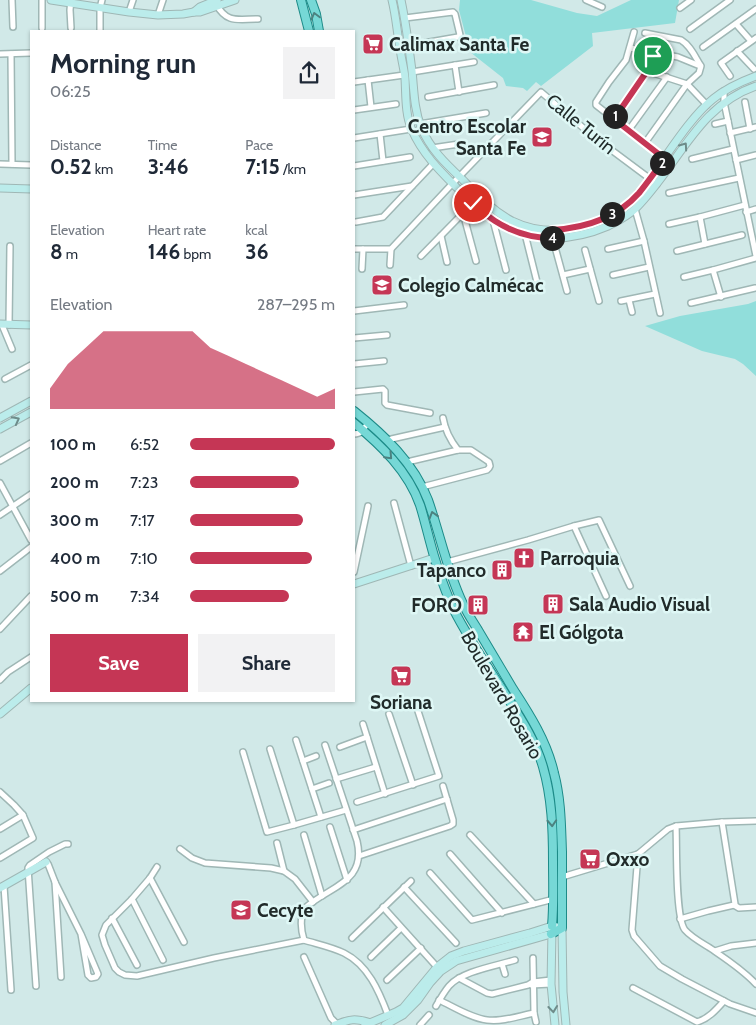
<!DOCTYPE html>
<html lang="en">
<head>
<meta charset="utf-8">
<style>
  :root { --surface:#fff; --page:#f2f2f3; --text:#1f2937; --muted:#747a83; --accent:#c53655 }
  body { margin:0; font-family:Cabin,sans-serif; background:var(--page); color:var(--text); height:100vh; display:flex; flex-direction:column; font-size:19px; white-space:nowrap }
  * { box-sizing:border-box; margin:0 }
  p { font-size:16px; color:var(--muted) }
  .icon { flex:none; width:28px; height:28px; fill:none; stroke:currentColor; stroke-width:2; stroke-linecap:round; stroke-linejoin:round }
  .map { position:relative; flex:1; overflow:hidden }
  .drawer { position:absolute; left:30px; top:30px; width:325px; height:672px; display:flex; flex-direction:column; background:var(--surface); border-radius:0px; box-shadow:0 1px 4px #0004 }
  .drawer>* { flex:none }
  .pin { position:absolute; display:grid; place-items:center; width:42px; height:42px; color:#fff; margin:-21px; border:2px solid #fff; border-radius:50%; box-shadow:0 1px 5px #0007 }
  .km { position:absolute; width:25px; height:25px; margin:-12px; border-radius:50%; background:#222; color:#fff; font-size:14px; line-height:25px; text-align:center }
  .round { display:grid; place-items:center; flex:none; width:52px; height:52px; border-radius:0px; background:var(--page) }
  .headline { display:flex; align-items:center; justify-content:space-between; height:85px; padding:0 20px }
  h1 { font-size:28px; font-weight:800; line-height:38px }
  .metrics { display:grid; grid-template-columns:repeat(3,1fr); gap:8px; height:85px; padding:5px 20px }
  .metrics div { display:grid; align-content:center }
  .metrics b { font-size:21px; font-weight:800 }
  .metrics small { font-size:14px; font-weight:400 }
  .metrics p { font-size:14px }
  .chart { height:140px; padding:10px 20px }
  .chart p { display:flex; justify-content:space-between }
  .chart svg { width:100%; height:90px; margin-top:5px; fill:var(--accent); opacity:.7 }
  .cta { display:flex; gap:10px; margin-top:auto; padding:10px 20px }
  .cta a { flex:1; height:58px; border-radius:0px; background:var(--accent); color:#fff; font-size:20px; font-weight:800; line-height:58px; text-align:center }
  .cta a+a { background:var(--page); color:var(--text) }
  ul { padding:0 20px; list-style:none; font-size:16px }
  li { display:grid; grid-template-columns:80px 60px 1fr; align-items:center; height:38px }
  li i { height:12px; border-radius:6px; background:var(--accent) }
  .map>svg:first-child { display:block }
  .grass { fill:#91dedb }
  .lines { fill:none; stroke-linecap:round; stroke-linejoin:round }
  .street-casing { stroke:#9fb7b5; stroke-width:8 }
  .secondary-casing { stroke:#9fb7b5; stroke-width:9 }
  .primary-casing { stroke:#1d8b88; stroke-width:10 }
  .street { stroke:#fff; stroke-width:5 }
  .secondary { stroke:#bbeceb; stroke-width:7 }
  .primary { stroke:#76d8d6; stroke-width:8 }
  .oneway { stroke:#4c8280 }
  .oneway2 { stroke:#6e8c8a }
  .route-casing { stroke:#fff; stroke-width:10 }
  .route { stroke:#c53655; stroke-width:6 }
  .labels { text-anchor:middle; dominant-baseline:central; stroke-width:5; stroke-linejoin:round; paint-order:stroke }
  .poi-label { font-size:19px; font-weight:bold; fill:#212b2a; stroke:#def7f5; text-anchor:start }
  .street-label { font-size:19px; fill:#212b2a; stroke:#def7f5 }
</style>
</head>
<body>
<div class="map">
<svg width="756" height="1025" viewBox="0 0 756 1025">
  <rect width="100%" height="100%" fill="#d1e9e8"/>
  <!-- grass -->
  <g class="grass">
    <path d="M460,0H531L577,13L597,16L631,0H679L675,23L592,33L593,46L541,86L536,82L527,91L523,88L506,86L503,78L470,52L459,10Z"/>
    <path d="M756,301V376L743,364L735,359L702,351L645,326L680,316L748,304Z"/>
  </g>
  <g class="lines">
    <!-- street casing -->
    <g class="street-casing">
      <g id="street">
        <path d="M12,0L13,27"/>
        <path d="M586,0L602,7"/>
        <path d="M216,4C227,24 238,19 258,19"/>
        <path d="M680,8L691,0"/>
        <path d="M129,12L133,0"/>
        <path d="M158,15L163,0"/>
        <path d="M405,18L453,12L455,14L460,35L458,37L418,44"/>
        <path d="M736,24L751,41"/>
        <path d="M42,28V0"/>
        <path d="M71,28L70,10L71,0"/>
        <path d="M690,29L730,0"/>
        <path d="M100,31V8L102,0"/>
        <path d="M703,47L756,9"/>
        <path d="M630,48L646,51"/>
        <path d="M737,51L754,69"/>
        <path d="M0,54L31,53"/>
        <path d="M11,54L12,164"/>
        <path d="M455,65L459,92"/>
        <path d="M412,72L474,62"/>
        <path d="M647,72L653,56L656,53L678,57L700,66"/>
        <path d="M730,76L721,63L756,38"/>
        <path d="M368,80L371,107"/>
        <path d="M354,82L404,75"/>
        <path d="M724,91V102L728,121L756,256"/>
        <path d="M428,97L494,85"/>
        <path d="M745,102L750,129"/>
        <path d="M354,110L396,104"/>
        <path d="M614,119L596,105V102L609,82L626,60L634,32"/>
        <path d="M420,124L486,113"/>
        <path d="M715,124L728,121"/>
        <path d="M628,131L667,77"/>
        <path d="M730,133L756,127"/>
        <path d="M380,134L383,161"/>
        <path d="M354,138L411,129"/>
        <path d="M645,143L687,84L699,73L701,66C695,57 691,46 681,40L645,33"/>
        <path d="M432,148L459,144"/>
        <path d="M665,159L614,119L645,74L650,72L687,84L707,105"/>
        <path d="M692,159L733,149"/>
        <path d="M736,160L756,155"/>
        <path d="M0,164L31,165"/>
        <path d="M354,166L410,157"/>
        <path d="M669,193L739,178"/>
        <path d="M354,195L412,186"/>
        <path d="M635,209L644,241L660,313"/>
        <path d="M746,212L756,209"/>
        <path d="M463,213L476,261"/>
        <path d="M700,217L705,244"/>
        <path d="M493,220L506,270"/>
        <path d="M356,222L383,217L433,164"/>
        <path d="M669,224L700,217L745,205"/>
        <path d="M525,234L537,282"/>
        <path d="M441,236L447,262"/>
        <path d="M552,236L567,291"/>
        <path d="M354,249H391L453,183L541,92L594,137L657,184"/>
        <path d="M608,249L644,241"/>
        <path d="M585,250L599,301"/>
        <path d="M677,251L742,235"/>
        <path d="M421,256L473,203"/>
        <path d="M390,265L391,249"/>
        <path d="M362,269L363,249"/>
        <path d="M713,270L721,297"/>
        <path d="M563,275L590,269"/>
        <path d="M613,275L649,267"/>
        <path d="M684,277L713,270L756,258"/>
        <path d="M629,300L632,312"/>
        <path d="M621,301L655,294"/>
        <path d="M691,303L755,288"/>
        <path d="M354,311L404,305"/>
        <path d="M2,325L12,349"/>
        <path d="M9,325L10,246"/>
        <path d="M354,338L387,335"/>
        <path d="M354,364L384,361"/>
        <path d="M5,379L31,365"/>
        <path d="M354,392L383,389L385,391V403L387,405L430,413"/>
        <path d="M443,418C445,430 450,440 458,450"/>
        <path d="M354,434C362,434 364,429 368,422"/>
        <path d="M387,440L445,427"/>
        <path d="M0,461L31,443"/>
        <path d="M407,462L458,450H471L489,462L490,466L489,468L487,470L422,487"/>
        <path d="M0,483L31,540"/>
        <path d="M394,503L411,566"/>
        <path d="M0,515L31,494"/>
        <path d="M574,526L606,596"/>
        <path d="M447,562L528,540L574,526L599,520L630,586"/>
        <path d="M0,571L31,547"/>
        <path d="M354,572L368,506"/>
        <path d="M0,629L31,596"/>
        <path d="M0,680L8,672L31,657"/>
        <path d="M389,714L413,785"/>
        <path d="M363,724L385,794"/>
        <path d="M296,740L321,817"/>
        <path d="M325,745L357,841C367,883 329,886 305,908C300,917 301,930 304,940C317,944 332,947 344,953C368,965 379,991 388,1015"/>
        <path d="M340,747L367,737"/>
        <path d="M270,749L294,825"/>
        <path d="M243,752L267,832L294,825L346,810"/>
        <path d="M303,761L316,756"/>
        <path d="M336,779L376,767"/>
        <path d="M312,789L329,783"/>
        <path d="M0,792L14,805L23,815L33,838L0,858"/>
        <path d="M357,802L439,776L416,705"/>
        <path d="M722,822L735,904L734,905"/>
        <path d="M676,826C677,845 675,918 685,930C691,937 702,943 710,948C726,959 742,969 756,984"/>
        <path d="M330,827L347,880"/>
        <path d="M0,829L23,815"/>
        <path d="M353,830L447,799"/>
        <path d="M304,835L322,896"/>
        <path d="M470,835L534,904"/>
        <path d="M277,843L284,871"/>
        <path d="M180,849L192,858L205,863L271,868L284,871L295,879L313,902"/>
        <path d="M450,854L502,913"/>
        <path d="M638,854L632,930L634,936L660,966L682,979L730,1004L756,1013"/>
        <path d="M359,856L450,826L453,824V820L443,786"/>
        <path d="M46,862L48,864L55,882L61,977"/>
        <path d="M157,867L150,878L132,899L106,925L102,935L105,945L115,968L119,972L125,975L137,976L214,958L304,940"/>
        <path d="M430,873L472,920L554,899"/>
        <path d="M562,877L638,854L668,829L676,826L722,822L756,821"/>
        <path d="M150,878L184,942"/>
        <path d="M55,882L81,934L88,975L91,978L96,977L98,974L81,934"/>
        <path d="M4,886L11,990"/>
        <path d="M404,887L456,943"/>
        <path d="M132,899L163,960"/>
        <path d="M383,907L437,967"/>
        <path d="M112,918L137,965"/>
        <path d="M680,919L708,911L734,905L739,908L756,907"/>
        <path d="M352,938L411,881"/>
        <path d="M715,951L731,946L756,943"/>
        <path d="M304,957L331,1018L337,1024"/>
        <path d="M371,957L401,928"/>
        <path d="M533,958L534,1013L536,1022"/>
        <path d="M502,964L505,974"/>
        <path d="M459,978L487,993L492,994L528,985L533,982L551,980"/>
        <path d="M387,980L421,948"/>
        <path d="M531,985L551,984"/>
        <path d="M36,986L28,868L30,865L49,852L65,844H68"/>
        <path d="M633,988L697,1022C708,1019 716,1010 724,1001"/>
        <path d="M439,1000C454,1007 471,1018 487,1020C503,1022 519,1016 534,1013"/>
        <path d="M436,1006C440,999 444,992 449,986C462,971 496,966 515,960"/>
        <path d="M420,1025L429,1015"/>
      </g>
    </g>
    <!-- secondary casing -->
    <g class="secondary-casing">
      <g id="secondary">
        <path d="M51,0L129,12L158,15L183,14L194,12H200L235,0"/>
        <path d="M392,0C396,16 397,32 400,48C401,58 404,68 405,78C406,95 405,115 412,130C422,153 439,170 456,187C470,200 485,216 502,225C537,243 573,241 608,226C618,221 629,215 636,208C678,166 697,106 756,86"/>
        <path d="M401,0C406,24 409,47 412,71C414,90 414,109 421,127C430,149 446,164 463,180C478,196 493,211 512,221C551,240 602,229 632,200C642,190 650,178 658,167C673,146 693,115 713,99C726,88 740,82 756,76"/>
        <path d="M194,12L200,7L217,0"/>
        <path d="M0,188L31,189"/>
        <path d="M0,324L31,325"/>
        <path d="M0,418L31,401"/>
        <path d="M0,429L31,412"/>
        <path d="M354,584L434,558"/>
        <path d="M0,714L31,688"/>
        <path d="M0,888L46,862"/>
        <path d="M552,931L551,984L555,1025"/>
        <path d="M335,1025C350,1019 355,1018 371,1023"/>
        <path d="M365,1025L396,1012L403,1008L437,967L451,956L464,951L530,933L552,926L562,928L563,992L566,1025"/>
        <path d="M385,1025L403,1015L418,1000L430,983L441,971L456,961L551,934"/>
      </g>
    </g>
    <!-- primary casing -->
    <g class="primary-casing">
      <g id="primary">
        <path d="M301,0L309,31"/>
        <path d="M311,0L316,14L319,31"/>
        <path d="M354,411C384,435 414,463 428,500C440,534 447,571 463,604C467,613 473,622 478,630C490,650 501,669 513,689C530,715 547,742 554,773C561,799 561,826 562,852C562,877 562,903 562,928L551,934"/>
        <path d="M354,423C381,445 408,471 420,505C425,521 429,539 434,556C440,576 447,597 457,616C472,644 490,670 507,697C521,719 536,742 543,767C552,798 553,830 553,861C553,883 554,904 552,926"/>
      </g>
    </g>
    <!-- street -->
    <use href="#street" class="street"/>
    <!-- secondary -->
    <use href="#secondary" class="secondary"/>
    <!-- primary -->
    <use href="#primary" class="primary"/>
  </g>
  <!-- one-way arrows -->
  <defs><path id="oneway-chevron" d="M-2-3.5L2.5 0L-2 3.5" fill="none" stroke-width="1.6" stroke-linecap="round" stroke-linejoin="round" transform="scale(1.25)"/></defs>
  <g class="oneway">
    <use href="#oneway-chevron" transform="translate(315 16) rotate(-105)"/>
    <use href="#oneway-chevron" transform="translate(389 456) rotate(47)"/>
    <use href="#oneway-chevron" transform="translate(433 515) rotate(-107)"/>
    <use href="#oneway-chevron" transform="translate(552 823) rotate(87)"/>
  </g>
  <g class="oneway2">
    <use href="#oneway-chevron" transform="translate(684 146) rotate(-55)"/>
    <use href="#oneway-chevron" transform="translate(16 420) rotate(-28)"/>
    <use href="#oneway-chevron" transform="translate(553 1009) rotate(84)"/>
  </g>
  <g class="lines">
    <!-- route casing -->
    <g class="route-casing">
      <path id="route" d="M473,203C480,209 487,216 495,221C512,232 533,238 553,238L552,230C585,228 616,219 639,193C648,182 656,170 665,159L614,119L645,74L647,72L653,56"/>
    </g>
    <!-- route -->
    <use href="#route" class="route"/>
  </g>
  <!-- icons -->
  <defs>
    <g id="supermarket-square" transform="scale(1.125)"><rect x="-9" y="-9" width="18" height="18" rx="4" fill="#c53655" stroke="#def7f5"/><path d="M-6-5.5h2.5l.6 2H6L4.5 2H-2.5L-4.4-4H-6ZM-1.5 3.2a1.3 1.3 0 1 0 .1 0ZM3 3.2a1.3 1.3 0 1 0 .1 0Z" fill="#fff"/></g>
    <g id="school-square" transform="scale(1.125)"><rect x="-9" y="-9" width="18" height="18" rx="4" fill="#c53655" stroke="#def7f5"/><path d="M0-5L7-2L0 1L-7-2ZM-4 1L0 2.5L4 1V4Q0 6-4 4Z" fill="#fff"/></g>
    <g id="church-square" transform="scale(1.125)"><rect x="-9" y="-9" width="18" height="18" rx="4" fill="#c53655" stroke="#def7f5"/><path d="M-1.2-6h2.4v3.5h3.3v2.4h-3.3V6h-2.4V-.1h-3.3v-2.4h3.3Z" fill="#fff"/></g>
    <g id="building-square" transform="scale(1.125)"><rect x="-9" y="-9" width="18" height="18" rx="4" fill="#c53655" stroke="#def7f5"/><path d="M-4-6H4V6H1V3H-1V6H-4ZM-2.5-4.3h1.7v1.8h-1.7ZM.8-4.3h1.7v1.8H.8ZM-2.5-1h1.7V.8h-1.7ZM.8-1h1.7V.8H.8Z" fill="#fff"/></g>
    <g id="temple-square" transform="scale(1.125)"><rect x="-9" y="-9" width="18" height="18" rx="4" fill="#c53655" stroke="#def7f5"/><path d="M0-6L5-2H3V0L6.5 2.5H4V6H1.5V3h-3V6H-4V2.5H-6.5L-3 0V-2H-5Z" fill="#fff"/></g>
  </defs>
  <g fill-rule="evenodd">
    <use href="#supermarket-square" x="373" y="44"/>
    <use href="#school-square" x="542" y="137"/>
    <use href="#school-square" x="382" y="285"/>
    <use href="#church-square" x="524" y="558"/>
    <use href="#building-square" x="502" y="570"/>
    <use href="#building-square" x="553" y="604"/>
    <use href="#building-square" x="478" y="605"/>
    <use href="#temple-square" x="523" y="632"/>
    <use href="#supermarket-square" x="401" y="676"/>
    <use href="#supermarket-square" x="590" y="859"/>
    <use href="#school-square" x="241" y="910"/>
  </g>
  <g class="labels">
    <!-- poi labels -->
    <g class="poi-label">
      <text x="389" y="44">Calimax Santa Fe</text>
      <text x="526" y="126" text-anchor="end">Centro Escolar<tspan x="526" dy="22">Santa Fe</tspan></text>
      <text x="398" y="285">Colegio Calmécac</text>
      <text x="540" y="558">Parroquia</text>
      <text x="486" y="570" text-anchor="end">Tapanco</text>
      <text x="569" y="604">Sala Audio Visual</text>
      <text x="462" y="605" text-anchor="end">FORO</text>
      <text x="539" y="632">El Gólgota</text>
      <text x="401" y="702" text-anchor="middle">Soriana</text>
      <text x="606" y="859">Oxxo</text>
      <text x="257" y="910">Cecyte</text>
    </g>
    <!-- street labels -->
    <g class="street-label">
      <text transform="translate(581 124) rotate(39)">Calle Turín</text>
      <text transform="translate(502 695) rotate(60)">Boulevard Rosario</text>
    </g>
  </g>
</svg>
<div class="pin" style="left:653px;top:56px;background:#1e9e55"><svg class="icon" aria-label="arrive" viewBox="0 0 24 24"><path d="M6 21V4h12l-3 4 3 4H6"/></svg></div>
<div class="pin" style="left:473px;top:203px;background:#d93025"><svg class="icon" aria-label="check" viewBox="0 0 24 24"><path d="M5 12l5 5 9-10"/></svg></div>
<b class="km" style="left:615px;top:116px">1</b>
<b class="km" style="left:662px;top:163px">2</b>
<b class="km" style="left:612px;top:214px">3</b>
<b class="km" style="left:552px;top:238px">4</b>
<section class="drawer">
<div class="headline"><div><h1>Morning run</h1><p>06:25</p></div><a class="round"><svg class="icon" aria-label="share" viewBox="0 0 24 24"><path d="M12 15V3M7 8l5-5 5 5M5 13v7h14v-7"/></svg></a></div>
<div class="metrics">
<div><p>Distance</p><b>0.52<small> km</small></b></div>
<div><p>Time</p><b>3:46</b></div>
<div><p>Pace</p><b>7:15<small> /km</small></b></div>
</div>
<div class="metrics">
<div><p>Elevation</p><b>8<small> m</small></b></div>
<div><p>Heart rate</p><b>146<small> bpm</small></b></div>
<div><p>kcal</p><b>36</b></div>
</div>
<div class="chart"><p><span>Elevation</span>287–295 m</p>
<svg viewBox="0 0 160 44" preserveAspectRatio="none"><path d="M0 44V34L10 22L20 14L30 6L40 6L50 6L60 6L70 6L80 6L90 14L100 18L110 22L120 26L130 30L140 34L150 38L160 34V44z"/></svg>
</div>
<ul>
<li><b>100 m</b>6:52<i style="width:100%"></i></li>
<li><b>200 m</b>7:23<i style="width:75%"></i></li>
<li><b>300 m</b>7:17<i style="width:78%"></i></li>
<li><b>400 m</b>7:10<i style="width:84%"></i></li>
<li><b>500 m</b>7:34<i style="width:68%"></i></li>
</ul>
<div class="cta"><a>Save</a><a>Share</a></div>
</section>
</div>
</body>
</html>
